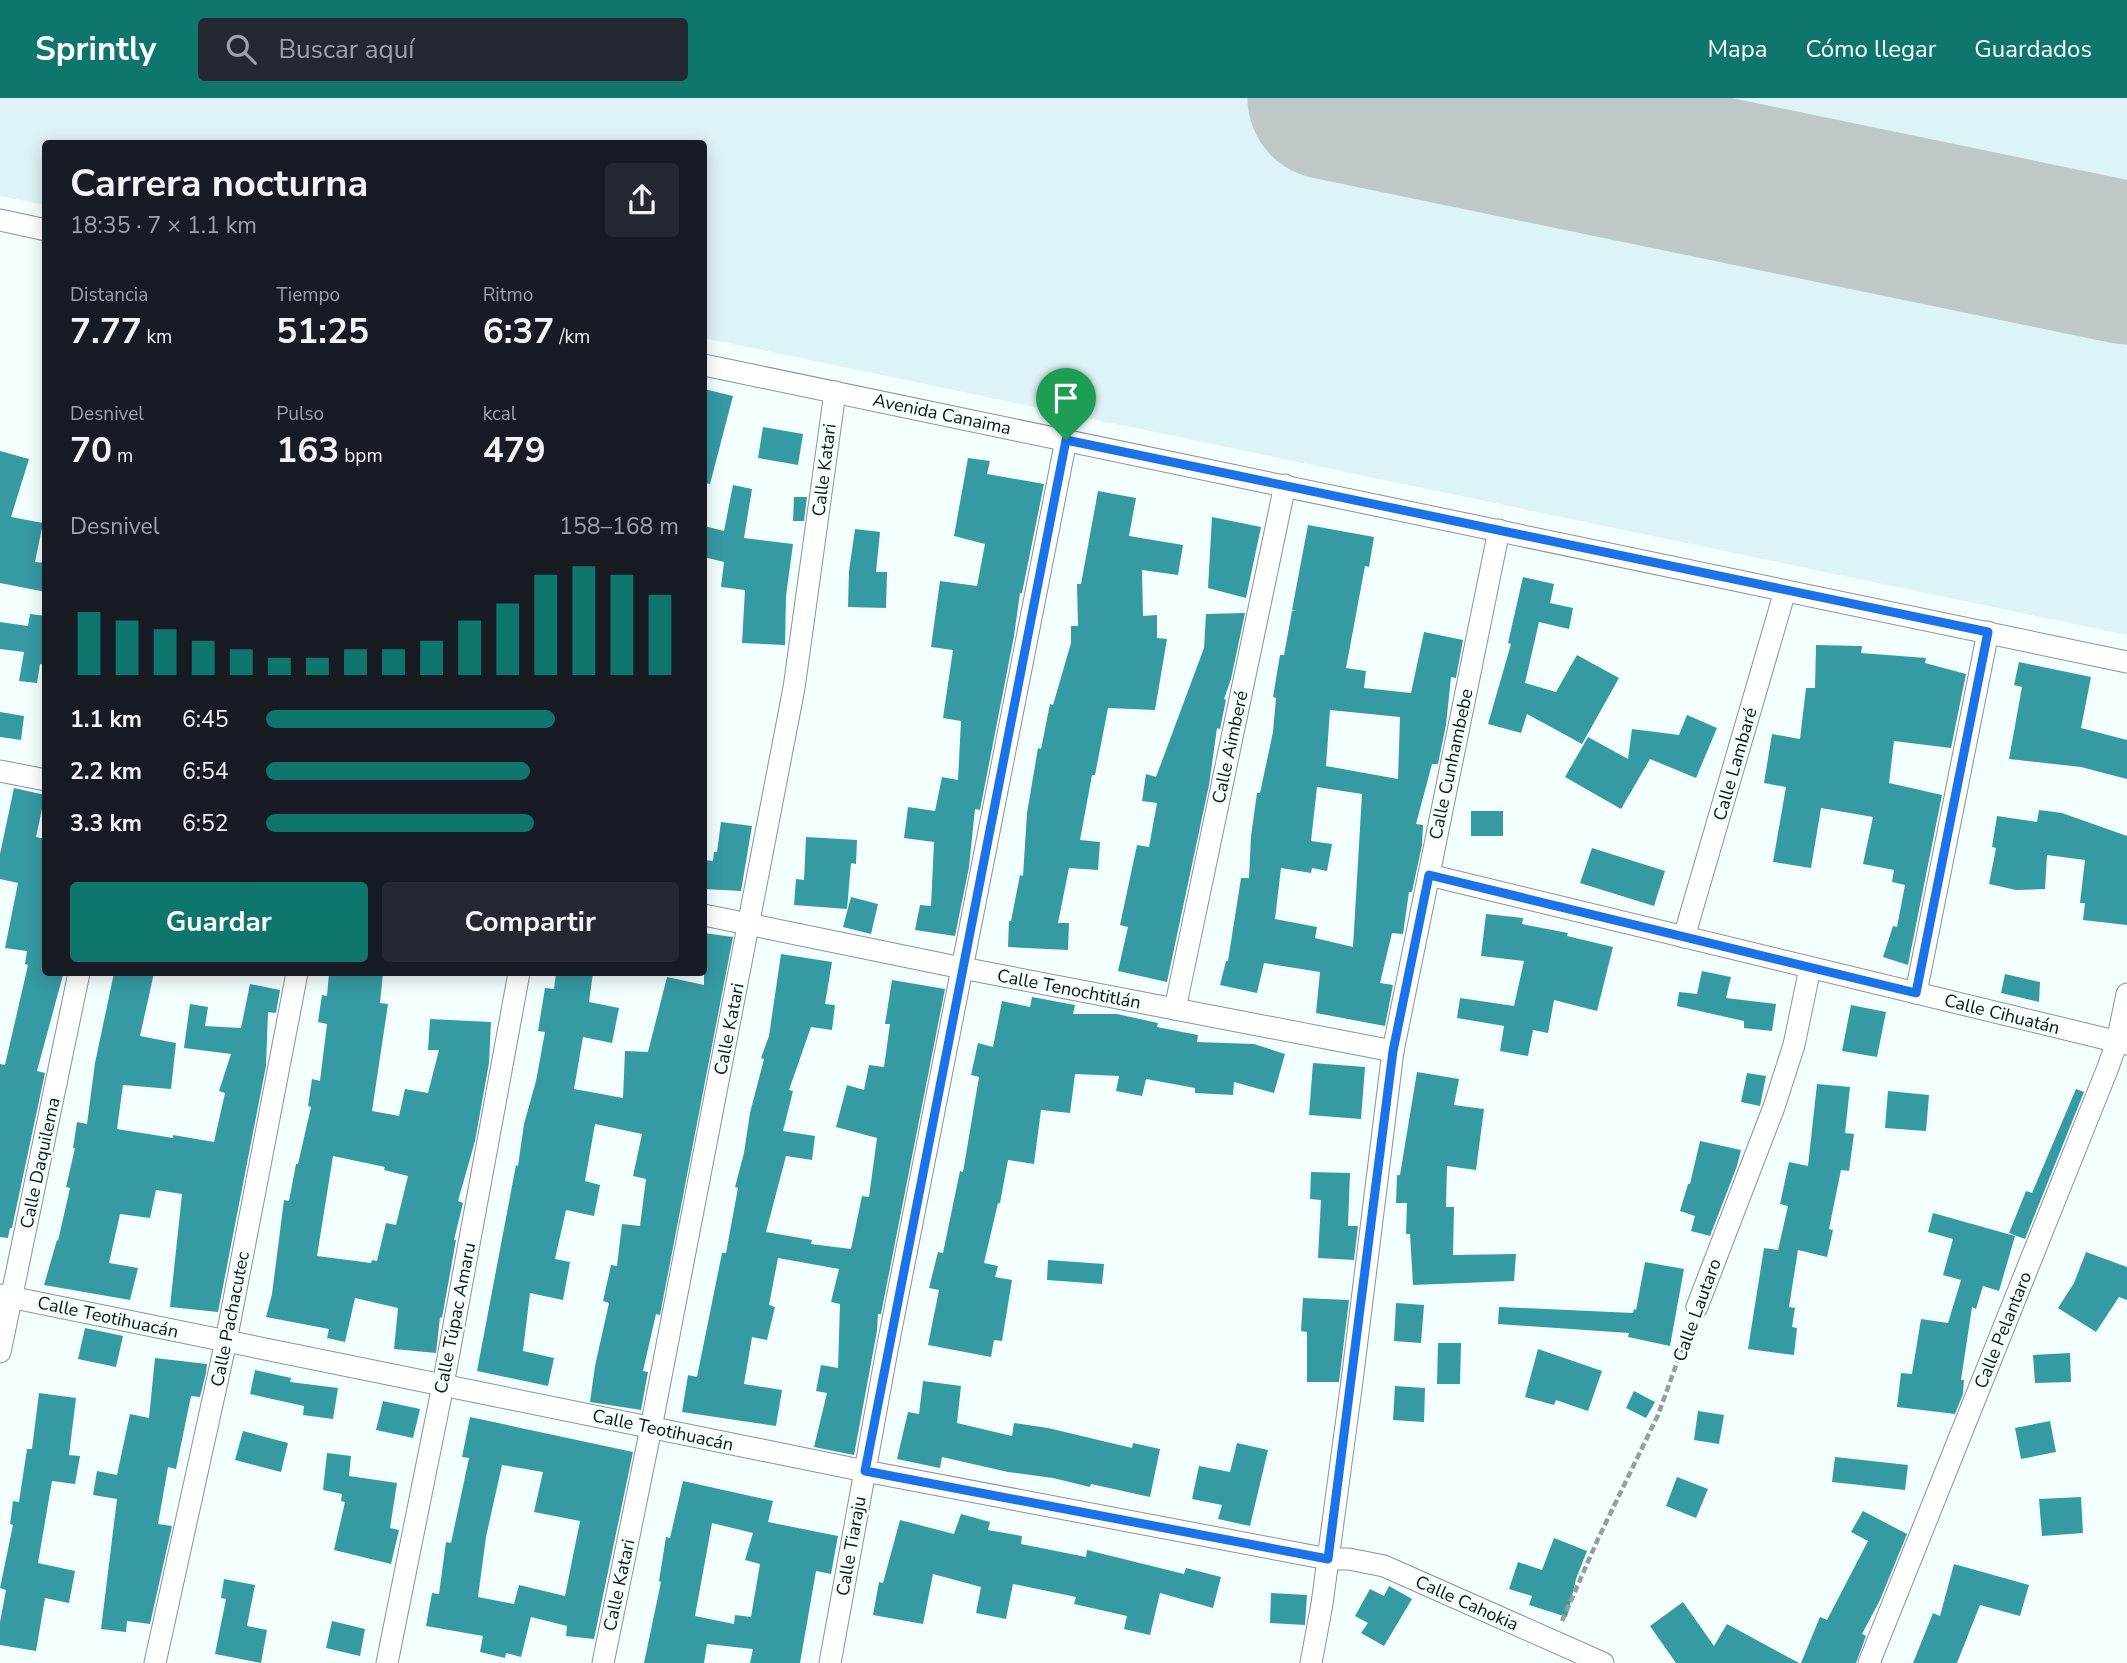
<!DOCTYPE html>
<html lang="es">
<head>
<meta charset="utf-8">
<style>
  :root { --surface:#171b24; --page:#242831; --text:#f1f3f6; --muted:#9ea1a6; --accent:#0f766e }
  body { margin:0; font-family:"Nunito Sans",sans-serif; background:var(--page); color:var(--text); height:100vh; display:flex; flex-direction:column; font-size:26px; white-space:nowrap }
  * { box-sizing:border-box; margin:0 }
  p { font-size:23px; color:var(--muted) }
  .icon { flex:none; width:38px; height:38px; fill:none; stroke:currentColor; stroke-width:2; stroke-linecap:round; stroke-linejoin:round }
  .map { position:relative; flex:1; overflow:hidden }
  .panel { position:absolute; left:42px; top:42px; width:665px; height:836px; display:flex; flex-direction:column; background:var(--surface); border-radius:7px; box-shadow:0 4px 18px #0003 }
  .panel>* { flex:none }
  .pin { position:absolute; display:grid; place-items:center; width:60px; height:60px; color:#fff; margin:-72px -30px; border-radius:50% 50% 50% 0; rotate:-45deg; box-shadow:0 0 7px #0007 }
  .pin .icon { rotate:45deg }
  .round { display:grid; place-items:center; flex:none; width:74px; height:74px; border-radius:7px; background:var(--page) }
  .headline { display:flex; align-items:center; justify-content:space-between; height:119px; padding:0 28px }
  h1 { font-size:38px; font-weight:700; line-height:52px }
  .figures { display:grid; grid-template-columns:repeat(3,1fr); gap:10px; height:119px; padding:7px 28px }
  .figures div { display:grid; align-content:center }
  .figures b { font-size:35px; font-weight:700 }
  .figures small { font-size:19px; font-weight:400 }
  .figures p { font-size:19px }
  .chart { height:196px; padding:14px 28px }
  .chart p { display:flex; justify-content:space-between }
  .chart svg { width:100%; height:126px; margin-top:7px; stroke:var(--accent); stroke-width:6 }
  .button { display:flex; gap:14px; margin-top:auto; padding:14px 28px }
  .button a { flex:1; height:80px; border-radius:7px; background:var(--accent); color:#fff; font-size:28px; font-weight:700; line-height:80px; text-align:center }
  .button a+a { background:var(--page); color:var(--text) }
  ul { padding:0 28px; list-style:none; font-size:23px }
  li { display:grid; grid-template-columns:112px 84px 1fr; align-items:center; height:52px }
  li i { height:18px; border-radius:9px; background:var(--accent) }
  header { display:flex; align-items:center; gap:42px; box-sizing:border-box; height:98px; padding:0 35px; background:var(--accent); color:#fff }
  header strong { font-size:33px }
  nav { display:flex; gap:38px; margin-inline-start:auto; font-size:24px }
  .search { width:490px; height:63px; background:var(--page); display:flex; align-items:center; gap:18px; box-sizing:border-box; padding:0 24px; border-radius:7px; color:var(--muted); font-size:26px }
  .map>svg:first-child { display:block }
  .built { fill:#def3f5 }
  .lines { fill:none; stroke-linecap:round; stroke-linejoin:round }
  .runway { stroke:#bfc8c9; stroke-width:163 }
  .building { fill:#369aa3; fill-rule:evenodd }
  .minor-casing { stroke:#889395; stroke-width:23 }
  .path { stroke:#959d9d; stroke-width:4.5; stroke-dasharray:7 3.5; stroke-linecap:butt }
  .minor { stroke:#fff; stroke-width:21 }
  .route-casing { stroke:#fff; stroke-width:14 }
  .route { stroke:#1a73e8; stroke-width:9 }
  .labels { text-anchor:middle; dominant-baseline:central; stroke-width:5; stroke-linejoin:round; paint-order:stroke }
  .street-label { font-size:18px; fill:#101414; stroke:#f3feff }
</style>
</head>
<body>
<header>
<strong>Sprintly</strong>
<div class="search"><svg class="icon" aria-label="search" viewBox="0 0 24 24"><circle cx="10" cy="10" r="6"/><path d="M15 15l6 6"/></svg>Buscar aquí</div>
<nav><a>Mapa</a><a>Cómo llegar</a><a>Guardados</a></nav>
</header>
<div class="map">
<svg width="2127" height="1565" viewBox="0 0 2127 1565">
  <rect width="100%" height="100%" fill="#f3feff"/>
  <!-- built -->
  <path class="built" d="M0,0H2127V537L704,240V46H46L45,107L0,98Z"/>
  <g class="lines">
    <!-- runway -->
    <path class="runway" d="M1329,0L2127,165"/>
  </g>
  <!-- building -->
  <g class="building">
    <path d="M704,291L733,298L710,386L704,385Z"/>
    <path d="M763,329L803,336L798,367L758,360Z"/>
    <path d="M0,353L29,361L11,419L43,425L35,464L46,465V494L0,485Z"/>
    <path d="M968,360L990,363L987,376L1044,386L1022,495H1020L1014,538L980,712L975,711L969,769L955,838L915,832L920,807L931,808L934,744L904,740L908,709L935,713L942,679L958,682L961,623L943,620L953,552L931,549L940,483L977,488L985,446L954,438Z"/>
    <path d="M733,387L752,391L744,440L793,446L786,498L785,547L742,545L745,492L721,489L724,464L704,459V428L724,433Z"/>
    <path d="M1098,393L1136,400L1129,438L1183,447L1178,477L1142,472L1143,518L1157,517V540L1167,541L1155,612L1108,610L1095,677H1092L1080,742L1100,744L1098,772L1069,770L1058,825H1069L1068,852L1008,849L1009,823H1011L1020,777L1023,778L1027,715L1038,650L1041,651L1050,606L1053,607L1071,545V528H1078L1077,486H1081Z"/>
    <path d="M794,399H807L804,423H793Z"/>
    <path d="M1212,419L1261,429L1246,500L1208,490Z"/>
    <path d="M1308,427L1374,439L1369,469L1365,468L1346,570L1366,573L1364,590L1411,595L1424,534L1463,542L1456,580L1451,579L1446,627L1438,666H1432L1416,726L1423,727L1422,747L1412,794H1409L1403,836L1392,835L1380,885L1393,887L1385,928L1316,915L1320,874L1264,865L1257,895L1220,887L1226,863H1228L1241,780H1249L1251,738L1257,695H1260L1273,634L1276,600L1273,599L1280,557H1284L1292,513H1296L1292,512ZM1330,612L1400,619L1398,681L1326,668ZM1317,689L1362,696L1353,849L1315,840L1317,829L1275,821L1281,770L1311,775L1312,770L1327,773L1332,746L1311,743Z"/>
    <path d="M855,431L880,434L876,474H887L886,510L848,509L849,473Z"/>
    <path d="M1523,479L1554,486L1550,505L1573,510L1569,531L1539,524L1525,585L1556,594L1577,557L1619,580L1582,646L1527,616L1521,635L1488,626L1511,546L1508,545Z"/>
    <path d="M1245,515L1231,581L1224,601L1226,602L1220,631L1217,630L1209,687L1167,884L1118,873L1128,829L1120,827L1137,747L1149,749L1157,705L1142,703L1146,676L1156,679L1204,550L1206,516Z"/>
    <path d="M30,516L46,518V567L40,566L37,585L19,583L24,554L0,551V524L28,528Z"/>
    <path d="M1816,547L1862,548L1861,555L1926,560L1925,565L1966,576L1951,650L1894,643L1889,685L1942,697L1908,867L1883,859L1893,828L1897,829L1905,787L1892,784L1894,772L1863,766L1873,719L1821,710L1811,770L1773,764L1786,689L1764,685L1772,636L1800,641L1806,590H1815Z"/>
    <path d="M2019,564L2091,579L2081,630L2127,642V681L2081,669L2009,661L2022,589L2014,587Z"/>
    <path d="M0,614L24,618L21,642L0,639Z"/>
    <path d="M1687,617L1717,630L1696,680L1650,661L1621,711L1565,679L1588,639L1628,661L1632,631L1679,637Z"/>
    <path d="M14,690L45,697L36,739L46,741V875L63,877L37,973L45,975L12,1130H10L8,1140L0,1139V966L5,967L28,867L25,866L27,853L5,850L18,785L0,781V756Z"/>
    <path d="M2039,712L2062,715L2127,738V827L2083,822L2085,805H2080L2085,762L2047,757L2045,791L2016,792L1989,786L1996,750L1992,749L1997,718L2037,724Z"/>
    <rect x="1471" y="713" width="32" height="25"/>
    <path d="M721,724L752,728L741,793L704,791V762L713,763L714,754H717Z"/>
    <path d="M806,739L857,742L856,766L851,765L847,811L794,807L796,781L804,782Z"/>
    <path d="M1592,750L1665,773L1654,808L1580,785Z"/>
    <path d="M851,799L878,806L871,836L843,829Z"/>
    <path d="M1486,816L1523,820L1522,826L1568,835L1567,838L1613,849L1597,913L1554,902L1548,935L1533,932L1528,958L1500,953L1504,928L1457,920L1460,900L1514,908L1524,863L1481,858Z"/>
    <path d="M704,835L733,839L660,1217L656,1216L643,1273L648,1274L641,1312L590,1304L595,1268L609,1205L603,1203L611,1167L617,1168L622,1126L640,1128L646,1081L633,1078L642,1036L595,1026L585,1083L600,1087L594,1118L566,1112L555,1161L570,1164L563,1202L530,1195L523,1253L554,1260L548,1288L477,1273L516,1067L518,1068L524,1026L536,983L545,934L538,933L545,890L554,891L556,875H593L589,904L619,910L612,945L583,939L574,991L623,1000L625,953L648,954L667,879L704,887Z"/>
    <path d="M781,856L832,864L825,906L835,907L832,932L811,929L789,992L793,993L783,1033L815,1038L812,1062L786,1058L766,1134L812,1142L811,1146L851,1151L862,1098L869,1099L877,1040L836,1029L847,987L864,992L869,967L884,969L890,926H885L892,882L945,891L881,1216H878L877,1233L854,1357L814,1349L827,1295L816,1293L821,1267L838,1270L840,1206L831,1204L839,1171L778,1160L769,1207L775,1209L767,1242L752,1239L744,1286L782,1292L776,1328L682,1314L688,1277L697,1279L722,1155H726L738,1090L735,1089L744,1055L750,1015L764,961L761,960L769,938Z"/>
    <path d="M1702,873L1731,879L1726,900L1776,906L1772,933L1744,930V923L1677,908L1679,894L1697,896Z"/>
    <path d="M114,875H154L140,938L176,945L171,991L123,987L117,1031L173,1040V1037L214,1044L225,995L219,993L231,956L184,950L190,906L208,909L205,928L241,930L250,886L280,892L276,915L268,914L266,968L218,1214L170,1209L182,1096L156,1092L150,1120L120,1116L109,1165L138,1170L130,1202L44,1187L57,1142L58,1143L70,1090L66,1089L75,1050H73L77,1024L87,1026L95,965Z"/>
    <path d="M329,875H383L380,905L388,906L372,1013L399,1018L405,991L428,995L439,952H428L430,921L491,924L489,965L475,1043L458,1103L463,1105L454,1142H456L442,1220L440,1219L436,1255L394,1251L398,1210L355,1200L345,1244L327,1240L329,1231L266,1219L272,1196L284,1102L289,1103L296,1066H298L311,1009L308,1008L312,981L320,983L327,926L318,924L322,897L327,898ZM333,1058L385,1069L384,1072L408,1078L396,1127L386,1125L377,1163L372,1162L371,1165L317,1158Z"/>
    <path d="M2005,876L2040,884L2039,904L2001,895Z"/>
    <path d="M1032,899L1075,907L1073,916H1117L1158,925L1157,929L1198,937L1197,944L1254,946L1285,956L1274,995L1234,984L1233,997L1195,995V990L1146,981L1142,998L1116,993L1119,978L1075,976L1070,1015L1041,1012L1034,1066L1008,1062L1000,1105H998L984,1165L998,1168L995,1179L1012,1182L1002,1243L994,1242L991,1259L928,1247L939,1192L929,1190L938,1154L943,1155L960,1073L963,1074L979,979L971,977L978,945L993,949L1002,903L1030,909Z"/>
    <path d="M1851,907L1886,914L1877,959L1842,953Z"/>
    <path d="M1313,965L1365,969L1361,1021L1309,1017Z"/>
    <path d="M1417,974L1459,981L1454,1007L1484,1011L1476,1072L1447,1068L1446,1109H1454L1453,1157L1516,1156L1514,1183L1413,1187L1410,1136H1406L1407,1105H1396L1397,1077H1400Z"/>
    <path d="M1747,975L1766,978L1760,1008L1741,1004Z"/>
    <path d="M1817,986L1850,989L1845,1035L1854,1036L1849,1073L1841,1072L1829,1131L1833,1132L1827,1159L1798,1152L1789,1209L1795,1210L1792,1229L1797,1230L1794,1257L1748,1251L1764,1150L1778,1152L1788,1108L1780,1106L1789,1064L1808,1068Z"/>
    <path d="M2076,991L2084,994L2025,1141L2009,1135L2026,1093L2032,1095Z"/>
    <path d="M1888,993L1929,997L1926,1033L1885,1030Z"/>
    <path d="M1700,1043L1741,1052L1737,1068L1710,1138L1691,1133L1695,1118L1680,1113L1688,1086H1690Z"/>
    <path d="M1311,1074L1350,1075L1348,1128H1358L1354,1162L1318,1160L1321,1102L1310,1101Z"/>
    <path d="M1933,1115L2015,1138L1999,1193L1983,1188L1976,1211L1972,1209L1961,1282H1964L1963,1296L1955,1316L1897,1309L1901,1275L1912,1276L1921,1221L1948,1225L1961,1182L1943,1177L1953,1141L1928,1134Z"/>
    <path d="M2086,1154L2127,1169V1202L2119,1199L2096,1234L2058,1210L2074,1185Z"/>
    <path d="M1048,1162L1104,1166L1102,1186L1047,1182Z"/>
    <path d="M1645,1164L1684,1171L1670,1248L1628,1239L1629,1235L1498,1226L1499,1209L1633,1215L1634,1211L1636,1212Z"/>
    <path d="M1303,1200L1349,1202L1339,1284H1307V1234L1301,1233Z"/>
    <path d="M1396,1205L1424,1207L1421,1245L1394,1243Z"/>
    <path d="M85,1230L123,1238L116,1269L78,1261Z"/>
    <path d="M1438,1245H1461L1460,1286H1437Z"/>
    <path d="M1538,1251L1602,1273L1588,1313L1556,1302L1554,1307L1525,1299Z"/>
    <path d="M2070,1255L2071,1284L2035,1285L2033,1257Z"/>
    <path d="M155,1260L207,1266L206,1275L200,1299L191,1298L176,1371L168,1369L158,1426L172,1428L150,1526L127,1523L126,1534L101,1531L117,1401L93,1397L97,1373L117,1377L130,1316L149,1320Z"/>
    <path d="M255,1272L291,1280L290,1284L338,1290L333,1321L303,1317L304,1308L250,1296Z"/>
    <path d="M923,1283L961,1288L957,1325L1012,1338L1014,1325L1048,1330L1132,1350L1133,1345L1160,1351L1150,1399L1091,1386L1090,1389L1053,1380L1008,1374L942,1359L940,1370L897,1361L908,1314L919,1316Z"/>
    <path d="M1395,1288L1425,1290L1424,1324L1393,1322Z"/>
    <path d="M1634,1293L1655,1304L1646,1320L1626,1310Z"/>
    <path d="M39,1295L76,1300L69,1357L80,1358L75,1386L52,1383L38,1465L75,1473L69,1505L45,1500L36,1553L0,1547V1524L6,1492L0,1490L13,1427L10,1426L13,1403L19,1404L27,1351H32Z"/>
    <path d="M383,1303L420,1311L413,1340L376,1332Z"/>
    <path d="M1698,1313L1724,1317L1719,1346L1694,1342Z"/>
    <path d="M470,1319L633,1354L594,1541L566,1538L567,1528L531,1519L521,1559L506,1555L505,1560L480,1554L483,1538L426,1528L432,1495L439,1496L446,1444L451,1445L469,1360L462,1359ZM502,1367L543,1374L534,1414L580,1423L565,1498L519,1487L514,1506L478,1499L486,1439Z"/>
    <path d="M2050,1323L2056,1354L2021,1361L2015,1330Z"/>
    <path d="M243,1333L288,1345L281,1374L235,1362Z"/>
    <path d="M1237,1345L1268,1352L1250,1428L1218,1421L1222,1407L1192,1401L1199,1368L1230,1374Z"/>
    <path d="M327,1355L351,1358L349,1378L397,1385L390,1430L399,1432L391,1466L334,1452L345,1404L341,1403L342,1396L323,1392Z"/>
    <path d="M1835,1359L1908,1367L1905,1392L1832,1384Z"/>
    <path d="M1677,1379L1708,1391L1696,1420L1666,1408Z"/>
    <path d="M683,1383L773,1403L768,1424L838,1438L831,1476L816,1473L800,1565H750L753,1551L707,1546L704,1565H644L661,1484L659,1483L666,1439L670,1440ZM712,1425L753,1435L745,1462L760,1466L751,1519L735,1517L734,1526L695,1518Z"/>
    <path d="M2081,1399L2083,1435L2042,1438L2039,1401Z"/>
    <path d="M1863,1413L1907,1436L1880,1502L1862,1536L1866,1538L1856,1565H1801L1820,1519L1827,1522L1868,1443L1851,1434Z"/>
    <path d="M961,1416L990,1424L988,1432L1022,1438L1021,1446L1086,1459L1087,1452L1184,1476L1186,1470L1221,1479L1213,1510L1160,1495L1150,1537L1124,1531L1127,1518L1074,1506L1076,1499L1013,1486L1006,1521L976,1515L981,1489L933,1476L923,1526L873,1517L879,1484L883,1485L900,1422L954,1436Z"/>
    <path d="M1554,1440L1587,1453L1576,1481L1567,1519L1529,1507L1532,1498L1509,1491L1518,1464L1542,1472Z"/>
    <path d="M1954,1466L2029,1487L2020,1518L1980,1507L1957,1565H1913L1933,1515L1940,1518Z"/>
    <path d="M224,1481L255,1487L247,1528L267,1532L261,1565L215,1556L226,1501L221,1500Z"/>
    <path d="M1389,1488L1412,1501L1384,1548L1361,1535L1368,1525L1355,1518L1370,1491L1384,1498Z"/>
    <path d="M1271,1495L1307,1497L1305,1527L1270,1525Z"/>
    <path d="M1683,1504L1714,1548L1727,1526L1799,1565H1676L1650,1528Z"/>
    <path d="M332,1523L365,1531L360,1558L326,1550Z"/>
  </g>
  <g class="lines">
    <!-- minor casing -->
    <g class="minor-casing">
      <g id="minor">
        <path d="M0,122L46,132"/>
        <path d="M704,267L2127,564"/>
        <path d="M0,673L46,682"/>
        <path d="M1429,777L2127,946"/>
        <path d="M704,817L962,870L1393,953"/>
        <path d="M1684,839L1785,493"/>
        <path d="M1916,895L1988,534"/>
        <path d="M1175,911L1285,387"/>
        <path d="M0,1197L865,1373L1328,1461H1349L1384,1468L1603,1565"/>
        <path d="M1697,1209L1774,1009L1794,947L1810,870"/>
        <path d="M0,1254L79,875"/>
        <path d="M155,1565L226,1243L297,875"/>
        <path d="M387,1565L443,1287L519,875"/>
        <path d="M603,1565L651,1330L794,590L835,294"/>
        <path d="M830,1565L887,1252L1066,342"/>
        <path d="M1311,1565L1322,1506L1352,1283L1393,953L1499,432"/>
        <path d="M1869,1565L2107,972L2117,944L2127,896"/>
      </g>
    </g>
    <!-- path -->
    <path class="path" d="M1562,1523L1598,1441L1658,1317L1691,1226"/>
    <!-- minor -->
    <use href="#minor" class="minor"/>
  </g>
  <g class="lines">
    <!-- route casing -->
    <g class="route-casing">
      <path id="route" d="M1066,342L1988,534L1916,895L1429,777L1393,953L1328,1461L865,1373Z"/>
    </g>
    <!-- route -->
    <use href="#route" class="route"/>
  </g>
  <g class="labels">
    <!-- street labels -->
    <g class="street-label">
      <text transform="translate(942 316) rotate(12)">Avenida Canaima</text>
      <text transform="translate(824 372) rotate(-83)">Calle Katari</text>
      <text transform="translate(1230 649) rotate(-78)">Calle Aimberé</text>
      <text transform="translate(1451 666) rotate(-78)">Calle Cunhambebe</text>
      <text transform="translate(1735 666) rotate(-74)">Calle Lambaré</text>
      <text transform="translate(1069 891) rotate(11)">Calle Tenochtitlán</text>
      <text transform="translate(2002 916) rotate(14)">Calle Cihuatán</text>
      <text transform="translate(729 931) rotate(-79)">Calle Katari</text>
      <text transform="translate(40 1065) rotate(-78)">Calle Daquilema</text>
      <text transform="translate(1697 1212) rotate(-70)">Calle Lautaro</text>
      <text transform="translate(108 1219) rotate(12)">Calle Teotihuacán</text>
      <text transform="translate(455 1220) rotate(-79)">Calle Túpac Amaru</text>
      <text transform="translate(230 1221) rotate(-79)">Calle Pachacutec</text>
      <text transform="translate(2003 1232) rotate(-68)">Calle Pelantaro</text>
      <text transform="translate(663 1332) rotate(12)">Calle Teotihuacán</text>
      <text transform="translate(851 1448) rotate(-80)">Calle Tiaraju</text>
      <text transform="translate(619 1487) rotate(-78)">Calle Katari</text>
      <text transform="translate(1467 1505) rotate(24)">Calle Cahokia</text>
    </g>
  </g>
</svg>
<div class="pin" style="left:1066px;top:342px;background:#1e9e55"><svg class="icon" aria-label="arrive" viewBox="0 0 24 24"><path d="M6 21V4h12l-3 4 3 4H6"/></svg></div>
<section class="panel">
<div class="headline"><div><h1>Carrera nocturna</h1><p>18:35 · 7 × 1.1 km</p></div><a class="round"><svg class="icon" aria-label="share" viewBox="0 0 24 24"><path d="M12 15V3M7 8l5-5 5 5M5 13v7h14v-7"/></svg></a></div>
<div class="figures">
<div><p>Distancia</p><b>7.77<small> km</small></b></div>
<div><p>Tiempo</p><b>51:25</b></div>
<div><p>Ritmo</p><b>6:37<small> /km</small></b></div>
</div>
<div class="figures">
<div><p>Desnivel</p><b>70<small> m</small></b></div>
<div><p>Pulso</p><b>163<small> bpm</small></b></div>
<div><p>kcal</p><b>479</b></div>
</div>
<div class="chart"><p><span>Desnivel</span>158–168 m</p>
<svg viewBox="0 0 160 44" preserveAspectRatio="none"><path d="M5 44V22M15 44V25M25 44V28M35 44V32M45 44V35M55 44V38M65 44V38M75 44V35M85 44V35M95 44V32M105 44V25M115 44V19M125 44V9M135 44V6M145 44V9M155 44V16"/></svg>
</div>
<ul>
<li><b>1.1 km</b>6:45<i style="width:70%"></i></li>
<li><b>2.2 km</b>6:54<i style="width:64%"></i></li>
<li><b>3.3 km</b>6:52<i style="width:65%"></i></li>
</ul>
<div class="button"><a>Guardar</a><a>Compartir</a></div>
</section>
</div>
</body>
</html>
